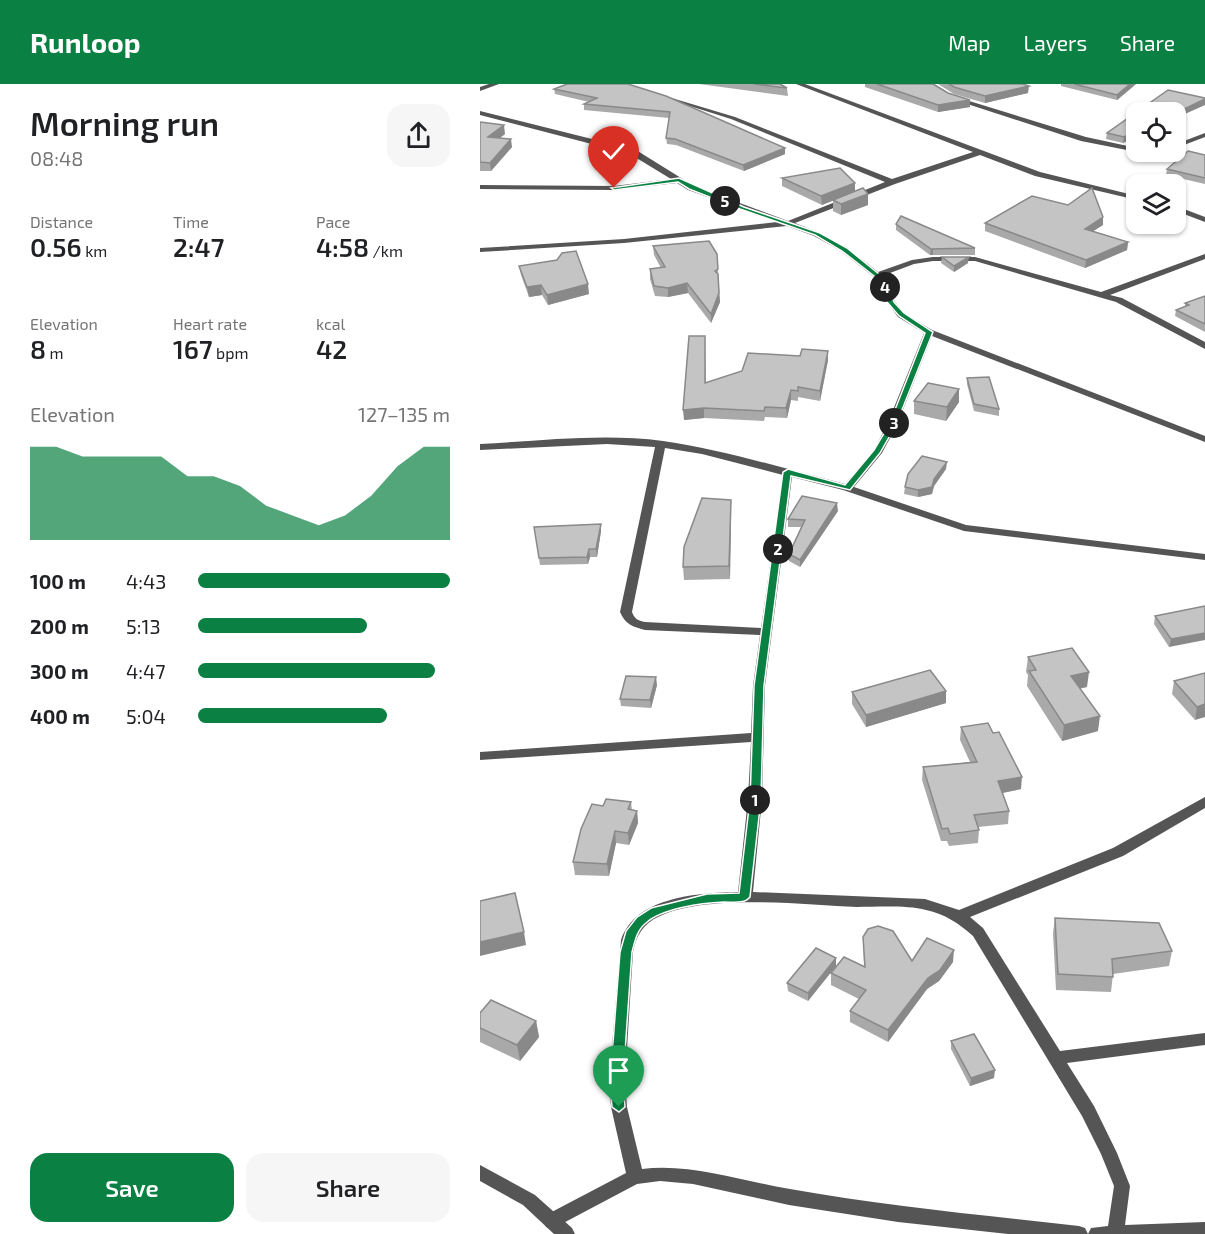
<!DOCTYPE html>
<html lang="en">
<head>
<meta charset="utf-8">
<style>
  :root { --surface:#fff; --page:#f6f6f6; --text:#202124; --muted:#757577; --accent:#0b8043 }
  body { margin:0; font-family:"Exo 2",sans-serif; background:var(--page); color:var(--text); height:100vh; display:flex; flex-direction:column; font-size:22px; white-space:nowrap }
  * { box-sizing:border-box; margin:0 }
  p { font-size:20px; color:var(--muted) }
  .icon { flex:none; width:33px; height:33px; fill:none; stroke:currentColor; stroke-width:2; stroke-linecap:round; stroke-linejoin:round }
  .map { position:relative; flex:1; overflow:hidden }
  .side { display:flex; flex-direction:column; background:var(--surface); width:480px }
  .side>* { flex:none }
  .buttons { position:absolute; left:646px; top:18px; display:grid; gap:12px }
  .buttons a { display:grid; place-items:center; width:60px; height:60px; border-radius:12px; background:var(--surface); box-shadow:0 2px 4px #0004; font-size:30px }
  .pin { position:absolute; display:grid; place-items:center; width:51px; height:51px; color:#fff; margin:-62px -26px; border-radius:50% 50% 50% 0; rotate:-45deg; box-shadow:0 0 6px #0007 }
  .pin .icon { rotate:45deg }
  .km { position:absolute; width:30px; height:30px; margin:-15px; border-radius:50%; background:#222; color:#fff; font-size:16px; line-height:30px; text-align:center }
  .round { display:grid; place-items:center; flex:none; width:63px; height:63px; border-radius:18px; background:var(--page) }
  .head { display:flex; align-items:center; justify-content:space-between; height:102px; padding:0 30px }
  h1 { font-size:33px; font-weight:600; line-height:45px }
  .figures { display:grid; grid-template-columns:repeat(3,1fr); gap:9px; height:102px; padding:6px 30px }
  .figures div { display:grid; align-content:center }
  .figures b { font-size:26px; font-weight:600 }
  .figures small { font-size:16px; font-weight:400 }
  .figures p { font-size:16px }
  .chart { height:168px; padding:12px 30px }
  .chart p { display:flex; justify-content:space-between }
  .chart svg { width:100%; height:108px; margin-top:6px; fill:var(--accent); opacity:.7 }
  .action { display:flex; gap:12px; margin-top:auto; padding:12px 30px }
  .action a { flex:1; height:69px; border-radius:18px; background:var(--accent); color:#fff; font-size:24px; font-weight:600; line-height:69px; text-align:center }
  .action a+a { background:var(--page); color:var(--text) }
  ul { padding:0 30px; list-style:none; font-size:20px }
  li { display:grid; grid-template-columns:96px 72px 1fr; align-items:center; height:45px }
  li i { height:15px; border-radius:8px; background:var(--accent) }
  header { display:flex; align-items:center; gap:36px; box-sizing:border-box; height:84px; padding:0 30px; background:var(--accent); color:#fff }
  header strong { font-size:28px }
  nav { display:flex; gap:33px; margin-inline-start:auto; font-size:21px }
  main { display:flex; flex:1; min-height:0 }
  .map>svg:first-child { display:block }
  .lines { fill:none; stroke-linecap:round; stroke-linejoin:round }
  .minor { fill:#555; fill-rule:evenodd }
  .tertiary { fill:#555; fill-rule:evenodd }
  .wall { fill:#a9a9a9 }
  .shaded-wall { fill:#898989 }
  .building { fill:#c4c4c4; stroke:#898989; stroke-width:1.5 }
  .route { fill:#0b8043; stroke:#fff; stroke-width:1.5 }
</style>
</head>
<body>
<header>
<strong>Runloop</strong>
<nav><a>Map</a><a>Layers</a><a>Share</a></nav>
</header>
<main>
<section class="side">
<div class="head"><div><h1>Morning run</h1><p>08:48</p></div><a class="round"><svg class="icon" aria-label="share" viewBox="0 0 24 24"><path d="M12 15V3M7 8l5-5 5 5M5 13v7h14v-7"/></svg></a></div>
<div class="figures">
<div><p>Distance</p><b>0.56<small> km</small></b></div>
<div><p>Time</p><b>2:47</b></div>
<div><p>Pace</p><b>4:58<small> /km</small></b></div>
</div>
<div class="figures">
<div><p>Elevation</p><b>8<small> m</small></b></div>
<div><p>Heart rate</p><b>167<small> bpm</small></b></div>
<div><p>kcal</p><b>42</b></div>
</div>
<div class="chart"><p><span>Elevation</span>127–135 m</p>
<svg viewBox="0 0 160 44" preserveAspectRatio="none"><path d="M0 44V6L10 6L20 10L30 10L40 10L50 10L60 18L70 18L80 22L90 30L100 34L110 38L120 34L130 26L140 14L150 6L160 6V44z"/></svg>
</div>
<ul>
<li><b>100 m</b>4:43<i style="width:100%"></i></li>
<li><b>200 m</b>5:13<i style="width:67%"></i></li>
<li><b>300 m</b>4:47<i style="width:94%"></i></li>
<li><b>400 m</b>5:04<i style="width:75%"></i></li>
</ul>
<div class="action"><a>Save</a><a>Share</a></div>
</section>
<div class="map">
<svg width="725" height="1150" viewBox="0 0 725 1150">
  <rect width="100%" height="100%" fill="#fff"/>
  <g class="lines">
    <!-- minor -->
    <g class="minor">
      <path d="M9,0H19L0,7V3Z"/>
      <path d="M316,0H325L560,88L657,112V116L555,92L500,71L415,100L315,139C348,151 371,166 398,188L432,176L453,173H495L621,208L725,170V175L630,211L642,214L725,258V265L636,218L495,177H453L434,180L402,192L415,218L424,229L452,246L725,352V358L452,252L417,341L402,369L374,403L486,441L725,470V476L484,447L363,406L312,393L285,602L282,715L273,808L445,815L479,826L633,764L725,713V724L643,772L490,833L503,844L580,967L725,949V961L587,979L614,1022L637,1069L650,1102L645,1141L725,1138V1150H608L611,1144L628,1142L634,1102L621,1070L602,1032L493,852C478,839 465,830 446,826C427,821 397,823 377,823C324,821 226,809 178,833C163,840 156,852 153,868L145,997L147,1023L162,1085C211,1079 261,1097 310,1105C405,1122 502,1131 599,1142L605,1144L608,1150H528L418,1138L309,1121L213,1100L180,1097L157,1100L72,1145L66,1143L63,1137L66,1131L146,1089L131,1023L129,997L141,856C156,812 219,809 258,808L268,715L271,658L0,676V668L271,649L273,602L280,551L165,546C153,543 145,540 140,528L175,363L127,360L0,366V360C60,357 123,349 183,357C245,366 305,385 365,400L394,366L407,341L444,249L418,233L407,218L394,193L361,167L334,152L307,142L144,159L0,168V164L144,155L297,138L208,106L197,99L134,106L0,105V101L134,102L191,95L150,70L0,31V27L156,66L214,102L308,137L405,98L251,35L175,11V9L255,33L412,95L493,68ZM185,364L222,370L303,391L281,544L165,538C158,537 154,534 152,528Z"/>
      <path d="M446,0H454L473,12L606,53L657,64V68H660H657L601,57L469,14Z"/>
      <path d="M725,49V53L696,64V60Z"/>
      <path d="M696,122L725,133V138L696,127Z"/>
    </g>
    <!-- tertiary -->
    <path class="tertiary" d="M0,1081L55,1111L92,1144L95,1150H74L43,1121L0,1097Z"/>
  </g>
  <!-- wall -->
  <g class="wall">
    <path d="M148,0L305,70L264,87L196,61L187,60L186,54L189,34L104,26V20L109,18L75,10L74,5Z"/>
    <path d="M219,0H300L307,4L308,12Z"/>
    <path d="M385,0H453L490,23L458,28L385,3Z"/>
    <path d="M458,0H543L548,9L505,19L474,10Z"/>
    <path d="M581,0H656L637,16L581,2Z"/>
    <path d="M657,28V52L643,59L626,55L627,49Z"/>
    <path d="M0,38L25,50L20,54L32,63L11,87H0Z"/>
    <path d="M725,71V100L686,91L687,85Z"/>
    <path d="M302,94L375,107L388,121L361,131L353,127V116L342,121L302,102Z"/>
    <path d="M505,139L623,141L613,147L648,158L647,166L605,184L505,147Z"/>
    <path d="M416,140L495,164V171H450L416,146Z"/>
    <path d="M173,162L237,170L240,218L231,239L208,209L188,213L175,212L170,195V185L181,184L174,171Z"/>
    <path d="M462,173L488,179L474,188L461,179Z"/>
    <path d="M39,182L109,210L68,221L62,211L49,213L41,191Z"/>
    <path d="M725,212V248L695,232L696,226L705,222V219Z"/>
    <path d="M225,252L226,299L348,276L340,317L318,313V317L311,316L307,334L285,333L284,337L224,334L204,336Z"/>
    <path d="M487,294L519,325V332L494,327L487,300Z"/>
    <path d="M479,305V318L466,337L434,330V317Z"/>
    <path d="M466,385L454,402L452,410L438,413L424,410L425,403Z"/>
    <path d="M251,416L250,495L204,496L203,483Z"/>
    <path d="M358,427L320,483L309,477V470L321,443H308V435Z"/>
    <path d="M121,440V447L117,473H110L108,480L60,481L54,443Z"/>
    <path d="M725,522L689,563L674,540L675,532Z"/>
    <path d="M548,573L607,603L600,604L618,647L582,657L547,602L548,591L546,588Z"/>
    <path d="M725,589L715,636L692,610L694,597Z"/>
    <path d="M177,601L171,624L141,622L140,615Z"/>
    <path d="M372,608L466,619L386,643L372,620Z"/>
    <path d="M481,643L541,705L522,709L529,727L528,740L498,743L499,746L498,759L469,762L467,757H461L442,696L443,683L490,678L480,656Z"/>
    <path d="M151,718L152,726L157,727L158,739L149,761L136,759L129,792L95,791L93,778Z"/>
    <path d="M575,834L692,867L689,882L633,890L631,908L576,906L573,849Z"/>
    <path d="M383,853L432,877L473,878L459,897L447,905L408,958L370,938V927L379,915L351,901V889L384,883Z"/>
    <path d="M356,874V882L328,917L308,907L307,899Z"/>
    <path d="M0,929L56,937L59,953L40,977L0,958Z"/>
    <path d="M471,957L514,994L490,1002L471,965Z"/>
  </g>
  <!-- shaded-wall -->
  <g class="shaded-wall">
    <path d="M650,0H656L637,16V11Z"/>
    <path d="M549,2L548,9L505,19V12Z"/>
    <path d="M725,15V21L696,34V29Z"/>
    <path d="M490,16V23L458,28V21Z"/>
    <path d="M24,41L25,50L9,62L8,53Z"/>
    <path d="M657,47V52L643,59L644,53Z"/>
    <path d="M31,55L32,63L11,87L10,79Z"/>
    <path d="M305,64V70L264,87L263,81Z"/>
    <path d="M375,99V108L342,121L341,112Z"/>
    <path d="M388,110V121L361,131V120Z"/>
    <path d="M623,133V141L604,153L605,145Z"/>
    <path d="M648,158L647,166L605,184L606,176Z"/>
    <path d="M453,164V171H450L451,165Z"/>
    <path d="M489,173L488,179L474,188V182Z"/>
    <path d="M207,199L208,209L188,213V204Z"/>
    <path d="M108,200L109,210L68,221L67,211Z"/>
    <path d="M61,201L62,211L49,213L47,203Z"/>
    <path d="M239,209L240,218L231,239V230Z"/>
    <path d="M348,267V276L340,317V307Z"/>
    <path d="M479,305V318L466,337L467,323Z"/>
    <path d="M311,306V316L307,334L306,324Z"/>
    <path d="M224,324V334L204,336L203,326Z"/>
    <path d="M467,378L466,385L454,402L452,410L438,413V406L454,395Z"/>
    <path d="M251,416V428L250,495L249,482Z"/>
    <path d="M357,419L358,427L320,483V476Z"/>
    <path d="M121,440V447L117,473L116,465Z"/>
    <path d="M109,465L110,473L108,480L107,473Z"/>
    <path d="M725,549V556L689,563L691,555Z"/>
    <path d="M609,588L607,603L589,607L591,592Z"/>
    <path d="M176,593L177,601L171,624L170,616Z"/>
    <path d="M466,607V619L386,643V631Z"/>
    <path d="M725,620V633L715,636L717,623Z"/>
    <path d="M620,632L618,647L582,657L584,641Z"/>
    <path d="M542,693L541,705L517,710L518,697Z"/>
    <path d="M157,727L158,739L149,761L148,749Z"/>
    <path d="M135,747L136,759L129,792L127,780Z"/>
    <path d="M44,848L46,861L0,872V858Z"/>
    <path d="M474,866L473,878L459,897L447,905L408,958V946L448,894Z"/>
    <path d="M356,874V882L328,917V909Z"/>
    <path d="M56,937L59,953L40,977L37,961Z"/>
    <path d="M515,986L514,994L490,1002L491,994Z"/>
  </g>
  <!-- building -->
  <g class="building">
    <path d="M87,0H148L186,12L305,64L263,81L195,55L186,54L190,28L104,20L117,14L74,5Z"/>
    <path d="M274,0H300L307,4Z"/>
    <path d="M397,0H453L468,9L490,16L458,21Z"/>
    <path d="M469,0H543L549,2L505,12L474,3Z"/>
    <path d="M594,0H650L637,11Z"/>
    <path d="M688,6L725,14V15L696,29L657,28V47L644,53L627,49Z"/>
    <path d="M0,38L24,41L8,53L31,55L10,79L0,78Z"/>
    <path d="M708,67L725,71V94L687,85Z"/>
    <path d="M360,84L375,99L341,112L302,94Z"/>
    <path d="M383,104L388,110L361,120L353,116Z"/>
    <path d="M612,104L623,133L605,145L648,158L606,176L505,139L552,112L588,121Z"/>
    <path d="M421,132L495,164L451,165L416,140Z"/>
    <path d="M229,157L237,170L238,185L235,187L238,190L239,209L231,230L207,199L188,204L174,202L170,185L185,183L173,162Z"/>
    <path d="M96,167L108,200L67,211L61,201L47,203L39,182L77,176L82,169Z"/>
    <path d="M462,173H489L474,182Z"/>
    <path d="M725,212V240L696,226L709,221L705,219Z"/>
    <path d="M209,252H225V299L262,287L268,269L320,272L322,265L348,267L340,307L318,303V307L311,306L306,324L285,323L284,327L224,324L203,326Z"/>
    <path d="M509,293L519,325L494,320L487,294Z"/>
    <path d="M448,299L479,305L467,323L434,317Z"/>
    <path d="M442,372L467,378L454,395L452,403L438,406L425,403L428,390Z"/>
    <path d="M322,412L357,419L320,476L309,470L325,436L308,435Z"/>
    <path d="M222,414L251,416L249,482L203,483L204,463Z"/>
    <path d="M121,440L116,465H109L107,473L59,474L54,443Z"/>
    <path d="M725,522V549L691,555L675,532Z"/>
    <path d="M592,564L609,588L591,592L620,632L584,641L549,587L556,586L548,573Z"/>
    <path d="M450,586L466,607L386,631L372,608Z"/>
    <path d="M725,589V620L717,623L694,597Z"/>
    <path d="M146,592L176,593L170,616L140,615Z"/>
    <path d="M508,639L513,649L519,648L542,693L518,697L529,727L494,731L499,746L470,750L468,744L462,745L443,683L497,678L481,643Z"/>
    <path d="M126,715L151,718L148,725L157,727L148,749L135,747L127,780L93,778L101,745L112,720L123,722Z"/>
    <path d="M35,809L44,848L0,858V817Z"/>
    <path d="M575,834L679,839L692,867L632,875L633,893L578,890Z"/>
    <path d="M398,842L413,847L432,877L447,854L474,866L460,886L448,894L408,946L370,927L386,906L351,889L364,873L385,883L383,853L388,845Z"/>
    <path d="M336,864L356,874L328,909L307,899Z"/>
    <path d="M11,916L56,937L37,961L0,944V929Z"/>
    <path d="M494,950L515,986L491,994L471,957Z"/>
  </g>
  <!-- route -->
  <path class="route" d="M199,94L264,123L340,149L367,164L399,190L409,204L414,218L424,229L453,248L416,341L400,369L370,406L311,392L284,602L281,715L270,813C265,820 253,818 244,818C223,819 182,824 166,839C157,846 155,857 152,868L143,997L145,1023L139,1028L132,1023L130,997L140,868L146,847L157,833L171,824L227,810L259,809L270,715L274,602L303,388L308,385L365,401L394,366L409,341L445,249L419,232L407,218L402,204L394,192L362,167L335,151L260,125L209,105L198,98L134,106L131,104Z"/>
</svg>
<div class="buttons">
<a><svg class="icon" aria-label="locate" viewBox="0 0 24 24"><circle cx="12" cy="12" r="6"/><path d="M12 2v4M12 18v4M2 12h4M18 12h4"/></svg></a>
<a><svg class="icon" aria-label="layers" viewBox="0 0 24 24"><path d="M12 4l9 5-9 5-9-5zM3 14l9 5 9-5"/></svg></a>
</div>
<div class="pin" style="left:139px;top:1023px;background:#1e9e55"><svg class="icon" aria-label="arrive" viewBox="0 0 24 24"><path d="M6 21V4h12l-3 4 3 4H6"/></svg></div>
<div class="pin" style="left:134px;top:104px;background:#d93025"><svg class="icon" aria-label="check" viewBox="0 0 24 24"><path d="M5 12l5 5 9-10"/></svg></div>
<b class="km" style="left:275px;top:716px">1</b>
<b class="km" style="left:298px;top:465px">2</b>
<b class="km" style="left:414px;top:339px">3</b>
<b class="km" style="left:405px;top:203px">4</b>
<b class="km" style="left:245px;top:117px">5</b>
</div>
</main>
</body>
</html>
